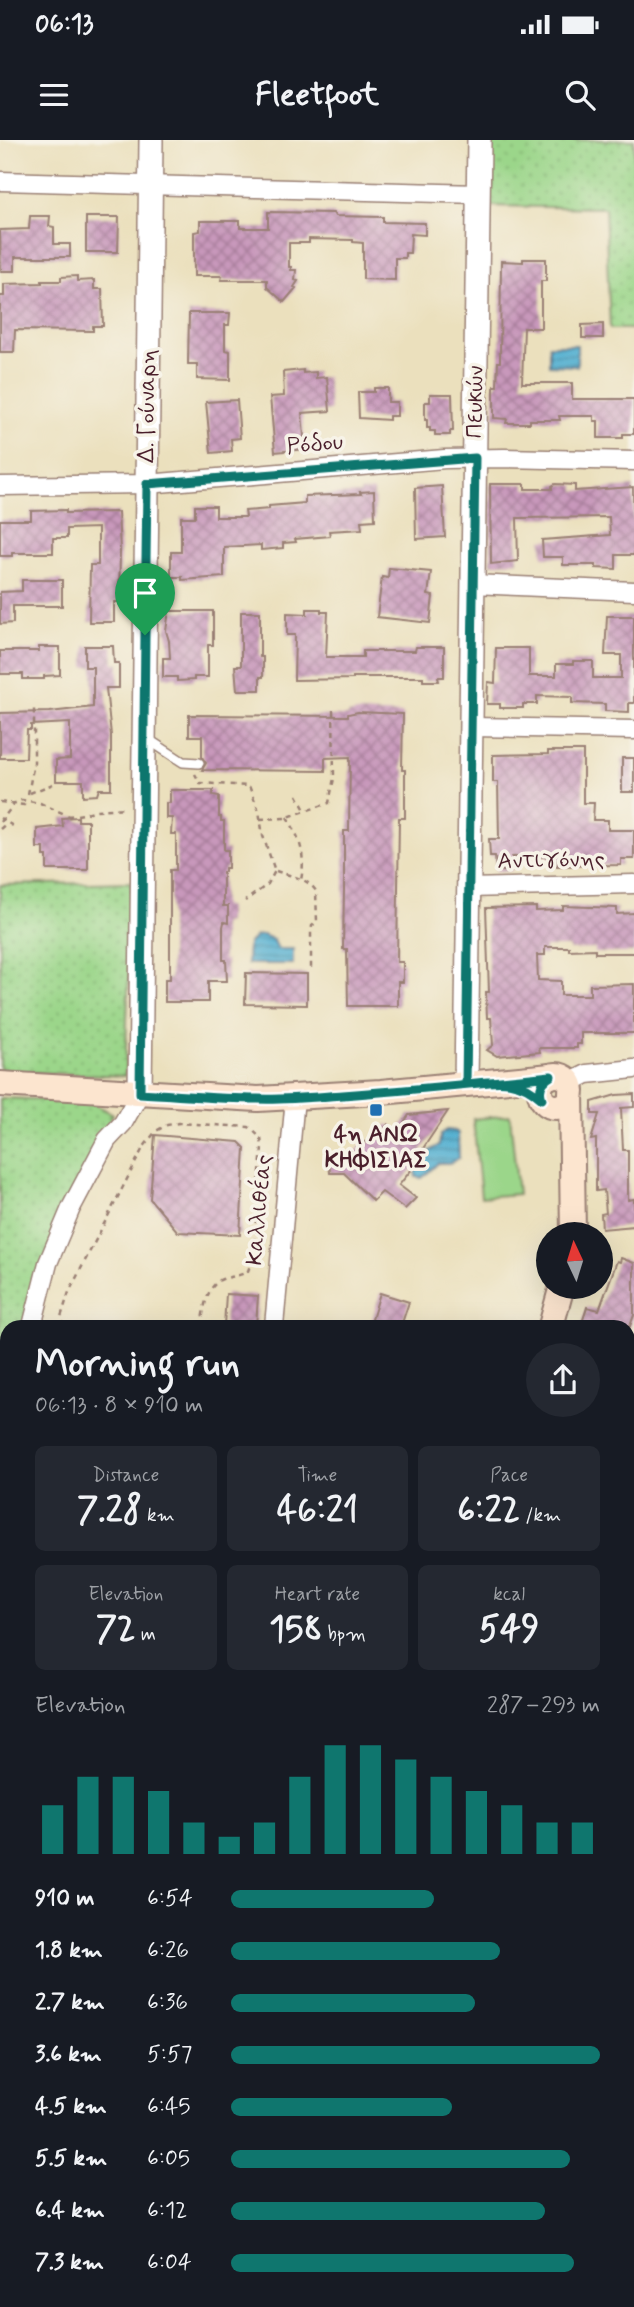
<!DOCTYPE html>
<html lang="en">
<head>
<meta charset="utf-8">
<style>
  :root { --surface:#171b24; --page:#242831; --text:#f1f3f6; --muted:#9ea1a6; --accent:#0f766e }
  body { margin:0; font-family:Mynerve,sans-serif; background:var(--page); color:var(--text); height:100vh; display:flex; flex-direction:column; font-size:26px; white-space:nowrap }
  * { box-sizing:border-box; margin:0 }
  p { font-size:23px; color:var(--muted) }
  .icon { flex:none; width:38px; height:38px; fill:none; stroke:currentColor; stroke-width:2; stroke-linecap:round; stroke-linejoin:round }
  .map { position:relative; flex:1; overflow:hidden }
  .sheet { position:absolute; left:0px; top:1180px; width:635px; height:989px; display:flex; flex-direction:column; background:var(--surface); border-radius:21px 21px 0 0; box-shadow:0 7px 28px #0002 }
  .sheet>* { flex:none }
  .needle { width:46px; rotate:356deg }
  .buttons { position:absolute; left:536px; top:1082px; display:grid; gap:14px }
  .buttons a { display:grid; place-items:center; width:77px; height:77px; border-radius:50%; background:var(--surface); box-shadow:0 7px 28px #0002; font-size:35px }
  .pin { position:absolute; display:grid; place-items:center; width:60px; height:60px; color:#fff; margin:-72px -30px; border-radius:50% 50% 50% 0; rotate:-45deg; box-shadow:0 0 7px #0007 }
  .pin .icon { rotate:45deg }
  .round { display:grid; place-items:center; flex:none; width:74px; height:74px; border-radius:37px; background:var(--page) }
  .summary { display:flex; align-items:center; justify-content:space-between; height:119px; padding:0 35px }
  h1 { font-size:38px; font-weight:700; line-height:52px }
  .stats { display:grid; grid-template-columns:repeat(3,1fr); gap:10px; height:119px; padding:7px 35px }
  .stats div { display:grid; align-content:center; border-radius:10px; background:var(--page); text-align:center }
  .stats b { font-size:35px; font-weight:700 }
  .stats small { font-size:19px; font-weight:400 }
  .stats p { font-size:19px }
  .chart { height:196px; padding:14px 35px }
  .chart p { display:flex; justify-content:space-between }
  .chart svg { width:100%; height:126px; margin-top:7px; stroke:var(--accent); stroke-width:6 }
  ul { padding:0 35px; list-style:none; font-size:23px }
  li { display:grid; grid-template-columns:112px 84px 1fr; align-items:center; height:52px }
  li i { height:18px; border-radius:9px; background:var(--accent) }
  .status { display:flex; justify-content:space-between; align-items:center; height:49px; padding:0 35px; background:var(--surface); direction:ltr }
  .status svg { height:19px; fill:currentColor }
  header { display:flex; justify-content:space-between; align-items:center; height:91px; padding:0 35px; background:var(--surface); font-size:32px; font-weight:700 }
  .map>svg:first-child { display:block }
  .grass { fill:url(#grass-dots); stroke:#727a5a; stroke-width:2 }
  .forest { fill:url(#forest-firs); stroke:#636b50; stroke-width:2 }
  .green { fill:#9bd68a; stroke:#727a5a; stroke-width:2 }
  .water { fill:url(#water-rules); stroke:#4e687e; stroke-width:2 }
  .building { fill:url(#building-cross-hatch) }
  .lines { fill:none; stroke-linecap:round; stroke-linejoin:round }
  .service-casing { stroke:#9a8074; stroke-width:12 }
  .minor-casing { stroke:#9a8074; stroke-width:21 }
  .tertiary-casing { stroke:#9a8074; stroke-width:26 }
  .secondary-casing { stroke:#9a8074; stroke-width:28 }
  .path { stroke:#9a8074; stroke-width:2.5; stroke-dasharray:5 5; stroke-linecap:butt }
  .service { stroke:#fff; stroke-width:9 }
  .minor { stroke:#fff; stroke-width:18 }
  .tertiary { stroke:#fff; stroke-width:23 }
  .secondary { stroke:#fce5cf; stroke-width:24 }
  .route-casing { stroke:#fff; stroke-width:14 }
  .route { stroke:#0f766e; stroke-width:9 }
  .poi-dot { fill:#1f6fb2; stroke:#f7f3e8; stroke-width:2.5 }
  .labels { text-anchor:middle; dominant-baseline:central; stroke-width:7; stroke-linejoin:round; paint-order:stroke }
  .street-label { font-size:23px; fill:#4a1f2b; stroke:#f7f3e8 }
  .poi-label { font-size:23px; font-weight:bold; fill:#4a1f2b; stroke:#f7f3e8 }
</style>
</head>
<body>
<div class="status"><b>06:13</b><svg viewBox="0 0 49 12"><path d="M0 12V9h3v3zM5 12V6h3v6zM10 12V3h3v9zM15 12V0h3v12zM26 1h20v11H26zM47 4h2v5h-2z"/></svg></div>
<header><svg class="icon" aria-label="menu" viewBox="0 0 24 24"><path d="M4 6h16M4 12h16M4 18h16"/></svg>Fleetfoot<svg class="icon" aria-label="search" viewBox="0 0 24 24"><circle cx="10" cy="10" r="6"/><path d="M15 15l6 6"/></svg></header>
<div class="map">
<svg width="634" height="2167" viewBox="0 0 634 2167">
  <defs>
    <pattern id="grass-dots" width="8" height="8" patternUnits="userSpaceOnUse" patternTransform="scale(1.75)"><rect width="8" height="8" fill="#9bd68a"/><path d="M2 2h.1M6 6h.1" fill="none" stroke="#87b777" stroke-width="1.8" stroke-linecap="round"/></pattern>
    <pattern id="forest-firs" width="22" height="20" patternUnits="userSpaceOnUse" patternTransform="scale(1.75)"><rect width="22" height="20" fill="#7cb776"/><path d="M5 1l3.5 6h-7zM16 11l3.5 6h-7z" fill="#689461"/></pattern>
    <pattern id="water-rules" width="6" height="5" patternUnits="userSpaceOnUse" patternTransform="scale(1.75)"><rect width="6" height="5" fill="#53b0d1"/><path d="M0 2.5h6" fill="none" stroke="#478faa"/></pattern>
    <pattern id="building-cross-hatch" width="8" height="8" patternUnits="userSpaceOnUse" patternTransform="scale(1.75)"><rect width="8" height="8" fill="#c898bb"/><path d="M0 0l8 8M0 8l8-8" fill="none" stroke="#a47b98"/></pattern>
  </defs>
  <rect width="100%" height="100%" fill="#f7f3e8"/>
  <filter id="ink" filterUnits="userSpaceOnUse"><feTurbulence type="fractalNoise" baseFrequency=".0143" numOctaves="2"/><feDisplacementMap in="SourceGraphic" scale="14" xChannelSelector="R" yChannelSelector="G"/><feConvolveMatrix kernelMatrix="1 2 1 2 8 2 1 2 1" color-interpolation-filters="sRGB"/></filter>
  <filter id="wash" filterUnits="userSpaceOnUse"><feTurbulence type="fractalNoise" baseFrequency=".00686" numOctaves="4" result="noise"/><feDisplacementMap in="SourceGraphic" scale="28" xChannelSelector="R" yChannelSelector="G"/><feGaussianBlur stdDeviation="1.57" result="paint"/><feColorMatrix in="noise" values="0 0 0 0 0 0 0 0 0 0 0 0 0 0 0 0 0 1.4 0 .05"/><feComposite in="paint" operator="in"/></filter>
  <g filter="url(#wash)">
    <rect width="100%" height="100%" fill="#ebe0bd"/>
    <!-- grass -->
    <g class="grass">
      <path d="M488,0H634V189H610L605,68L487,66Z"/>
      <path d="M132,742L125,936L0,931V745Z"/>
      <path d="M0,958L89,961L113,974L72,1055L25,1186H7V1787L0,1802Z"/>
      <path d="M628,1298L634,1300V1446L628,1444Z"/>
    </g>
    <!-- forest -->
    <path class="forest" d="M628,2139L634,2152V2167H497L500,2161H628Z"/>
    <!-- green -->
    <g class="green">
      <path d="M510,975L518,1054L481,1057L473,979Z"/>
      <path d="M0,2050L7,2054V2161H172L180,2167H0Z"/>
    </g>
    <!-- water -->
    <g class="water">
      <path d="M549,205H577V226L549,225Z"/>
      <path d="M262,795L273,799L278,809H293V824H247L248,804L256,796Z"/>
      <path d="M447,990L455,991L458,993L459,1018L450,1023H438L422,1038L416,1037L415,1030L425,1021L427,1013L439,1005L441,994Z"/>
    </g>
    <g id="blocks">
      <!-- building -->
      <g class="building">
        <path d="M268,72L333,73L335,76L383,77V82L425,83V95L411,94L410,113H405V118H395V140L363,139V103L353,102V100L309,99V103H289V127H291V130H296L295,140L298,141L294,147L296,148L284,162L267,147V140H221L222,136H194V92L200,91V81H240V88H268Z"/>
        <path d="M30,76H50L49,86L54,87V104H70V117H15V131H1L0,90L29,89Z"/>
        <path d="M86,77H119L118,112H86Z"/>
        <path d="M523,119H546V141H541V188H524L522,243H572V259H634V294H623V298H598V281H594V276H559L560,280H530V283H506L507,279L494,278V246H497L498,222H500L501,121L523,122Z"/>
        <path d="M77,136V141L94,140V149H102L103,186H93V191L15,190L14,212H0V156H4V144L42,143V141H61V137Z"/>
        <path d="M189,173H230L229,185H225V210L230,211V240L197,239V224H188Z"/>
        <path d="M603,184V198H582V185Z"/>
        <path d="M303,230V233L316,232V238L327,237L330,271L302,273L305,309L275,312L270,257L284,256L283,232Z"/>
        <path d="M374,248H388V262H397V276H389V280L359,278L358,252H374Z"/>
        <path d="M430,254H452L453,291H450V295H435V291H430V288H427V280H425V262H430Z"/>
        <path d="M237,260L240,298L231,299L232,311L211,313L206,262Z"/>
        <path d="M490,344H525V349H552V346L555,344L575,345V351L633,347L634,415H616V429L596,428V425H563V417H543L542,400L610,395L609,377L517,378L518,421L491,424Z"/>
        <path d="M442,346L445,397L416,399L415,348Z"/>
        <path d="M374,351L375,380L361,381L362,389L329,391L330,396L295,399L296,402L283,403V408L261,410V405L224,407V437L182,440V437H171V412H181V377H195V366H216V377H246L245,371L269,369V366L305,363V356L361,354L360,352Z"/>
        <path d="M66,370V373L118,372L120,410L119,462H114V482H89L90,425H98V388L67,389V398H53V413H12V416H0V380H31V371Z"/>
        <path d="M389,428L431,432L428,455L433,456L430,483L377,477L382,437L388,438Z"/>
        <path d="M22,440H62V466H13V483L0,484V452L22,451Z"/>
        <path d="M307,469H321V472H328L326,517H363V511H415L416,507H444V537H438L439,541H423V537H353V539L294,540L295,495H287V473L307,474Z"/>
        <path d="M169,471H213V505H208V537H194V540L177,541V537H163V518H170L169,501L166,491Z"/>
        <path d="M241,472H260V517H263V537H260V550H237L235,526H241Z"/>
        <path d="M607,476H634V563H629V572L605,571V564L572,563V557L537,556V564H523V568H500V564H487L488,542L495,543L496,508H529V536H556V524H573V521H593V538H621V515H605Z"/>
        <path d="M85,506H113L114,523H119V548H106L111,595V649H99L97,655L83,656V641H56V620L70,619V583L31,585V590H27L26,618H0V573L50,572L93,567V527H85Z"/>
        <path d="M39,507H60V535L44,536V539H23V534H0V511H39Z"/>
        <path d="M358,572L403,574L402,630H405V678H399L397,822H403V842H398V866H348L347,809H343L344,749V691H349L350,617L325,618V631L202,630L206,623L202,617V596H189V575L348,576V574Z"/>
        <path d="M548,611H583V663H594L593,680H608V690H634V719H621V725L557,726V720H548V716L512,717V731H496L495,716H490L489,699H499L498,642H493V615L548,614Z"/>
        <rect x="622" y="618" width="12" height="34"/>
        <path d="M170,650H213V655L219,656V677H221V681H224V710H228V728H225V732H223V766H228V783L224,782L223,787V820H226L227,841H208V862H165V839H170V730H176V694H171L172,678H166V663H170Z"/>
        <path d="M78,677V681H88V730H47V716H44V708H37V689L63,686L62,678Z"/>
        <path d="M563,766L617,768V774L634,773V813H595V809L569,810V807H545V815H537L538,840L561,841V855H590V845L634,844V893H581V904H577V908H539L540,912L497,916L487,910L493,905L491,878H487L486,852H489L486,768L536,767V771L563,770Z"/>
        <path d="M246,833L307,834V865L245,864Z"/>
        <path d="M634,954V967L621,968L623,1010H628V1060L634,1059V1086L602,1089L601,1074L606,1073L604,1050L596,1051V999L591,1000L599,974H592V962L616,955Z"/>
        <path d="M448,971L414,1022L417,1023L399,1045L416,1058L405,1069L382,1052L373,1061L344,1033H330L329,1020H333V1013L356,1012L364,1002L374,1001L388,984L398,991L409,975Z"/>
        <path d="M155,995L239,1002L245,1008L240,1095L178,1092L150,1059Z"/>
        <path d="M621,1118L634,1123V1175L629,1189L628,1186H581L587,1167L599,1170L617,1121L620,1122Z"/>
        <path d="M380,1153L409,1162L401,1186H370Z"/>
        <path d="M226,1154L258,1156L256,1186H224Z"/>
      </g>
    </g>
  </g>
  <g filter="url(#ink)">
    <use href="#blocks" fill-opacity="0" stroke="#9a8074" stroke-width="2"/>
    <g class="lines">
      <!-- service casing -->
      <g class="service-casing">
        <path id="service" d="M146,598L183,622L199,623"/>
      </g>
      <!-- minor casing -->
      <g class="minor-casing">
        <g id="minor">
          <path d="M0,41L478,54"/>
          <path d="M0,346L147,344L444,319L504,318L634,321"/>
          <path d="M473,444L634,451"/>
          <path d="M471,587L634,590"/>
          <path d="M469,748L634,744"/>
          <path d="M569,943L587,934L634,929"/>
          <path d="M32,1186L48,1123L71,1068L107,1000L123,983L140,953"/>
          <path d="M274,1186L295,958"/>
          <path d="M628,1660H634"/>
          <path d="M628,1754L634,1756"/>
          <path d="M628,1860L634,1862"/>
          <path d="M628,2018L634,2019"/>
        </g>
      </g>
      <!-- tertiary casing -->
      <g class="tertiary-casing">
        <g id="tertiary">
          <path d="M466,944L479,0"/>
          <path d="M140,953L151,0"/>
          <path d="M369,2167L371,2161"/>
        </g>
      </g>
      <!-- secondary casing -->
      <g class="secondary-casing">
        <g id="secondary">
          <circle cx="556" cy="951" r="16"/>
          <path d="M0,944L258,959L381,952L551,936"/>
          <path d="M571,952L573,1094"/>
          <path d="M551,1186L562,1146"/>
          <path d="M628,1460L634,1461"/>
        </g>
      </g>
      <!-- path -->
      <g class="path">
        <path d="M195,634L200,643L249,646L259,671L263,696L275,731L268,744L245,761"/>
        <path d="M30,653L53,644"/>
        <path d="M28,654L34,623V568"/>
        <path d="M297,655L305,670"/>
        <path d="M0,662L24,665L25,662"/>
        <path d="M287,677C300,697 306,716 301,740"/>
        <path d="M0,678L13,686"/>
        <path d="M260,679L285,678L329,663L334,638L333,567"/>
        <path d="M0,682L15,663L22,660L40,663L69,676L84,674L96,670L126,668"/>
        <path d="M0,689L7,683"/>
        <path d="M276,731C290,736 308,738 316,751L317,782L312,786L311,792V829"/>
        <path d="M62,1186L61,1177L69,1152L143,1008L156,991L167,985L179,983L249,987L261,998L262,1007L253,1117L248,1131C239,1137 229,1136 220,1140C205,1149 204,1171 201,1186"/>
        <path d="M0,2077L7,2085"/>
        <path d="M141,2161L150,2167"/>
        <path d="M514,2161L525,2167"/>
        <path d="M59,2167L61,2161"/>
      </g>
      <!-- service -->
      <use href="#service" class="service"/>
      <!-- minor -->
      <use href="#minor" class="minor"/>
      <!-- tertiary -->
      <use href="#tertiary" class="tertiary"/>
      <!-- secondary -->
      <use href="#secondary" class="secondary"/>
    </g>
  </g>
  <g class="lines" filter="url(#ink)">
    <!-- route casing -->
    <g class="route-casing">
      <path id="route" d="M145,495L140,953C179,955 218,959 258,959C286,960 315,957 343,955C413,950 482,943 551,936C542,941 538,949 542,959C518,936 496,941 466,944L475,318L147,344L145,495"/>
    </g>
    <!-- route -->
    <use href="#route" class="route"/>
  </g>
  <!-- markers -->
  <rect class="poi-dot" x="369" y="963" width="14" height="14" rx="3.5"/>
  <g class="labels">
    <!-- street labels -->
    <g class="street-label">
      <text transform="translate(476 262) rotate(-89)">Πευκών</text>
      <text transform="translate(148 266) rotate(-89)">Δ. Γούναρη</text>
      <text transform="translate(315 305) rotate(-5)">Ρόδου</text>
      <text transform="translate(551 721) rotate(-1)">Αντιγόνης</text>
      <text transform="translate(260 1070) rotate(-85)">Καλλιθέας</text>
    </g>
    <!-- poi labels -->
    <g class="poi-label">
      <text x="376" y="995">4η ΑΝΩ<tspan x="376" dy="26">ΚΗΦΙΣΙΑΣ</tspan></text>
    </g>
  </g>
</svg>
<div class="buttons">
<a><svg class="needle" viewBox="-14 -14 28 28"><path d="M0-13l5 13h-10z" fill="#e53935"/><path d="M0 13l5-13h-10z" fill="#9ea1a6"/></svg></a>
</div>
<div class="pin" style="left:145px;top:495px;background:#1e9e55"><svg class="icon" aria-label="arrive" viewBox="0 0 24 24"><path d="M6 21V4h12l-3 4 3 4H6"/></svg></div>
<section class="sheet">
<div class="summary"><div><h1>Morning run</h1><p>06:13 · 8 × 910 m</p></div><a class="round"><svg class="icon" aria-label="share" viewBox="0 0 24 24"><path d="M12 15V3M7 8l5-5 5 5M5 13v7h14v-7"/></svg></a></div>
<div class="stats">
<div><p>Distance</p><b>7.28<small> km</small></b></div>
<div><p>Time</p><b>46:21</b></div>
<div><p>Pace</p><b>6:22<small> /km</small></b></div>
</div>
<div class="stats">
<div><p>Elevation</p><b>72<small> m</small></b></div>
<div><p>Heart rate</p><b>158<small> bpm</small></b></div>
<div><p>kcal</p><b>549</b></div>
</div>
<div class="chart"><p><span>Elevation</span>287–293 m</p>
<svg viewBox="0 0 160 44" preserveAspectRatio="none"><path d="M5 44V27M15 44V17M25 44V17M35 44V22M45 44V33M55 44V38M65 44V33M75 44V17M85 44V6M95 44V6M105 44V11M115 44V17M125 44V22M135 44V27M145 44V33M155 44V33"/></svg>
</div>
<ul>
<li><b>910 m</b>6:54<i style="width:55%"></i></li>
<li><b>1.8 km</b>6:26<i style="width:73%"></i></li>
<li><b>2.7 km</b>6:36<i style="width:66%"></i></li>
<li><b>3.6 km</b>5:57<i style="width:100%"></i></li>
<li><b>4.5 km</b>6:45<i style="width:60%"></i></li>
<li><b>5.5 km</b>6:05<i style="width:92%"></i></li>
<li><b>6.4 km</b>6:12<i style="width:85%"></i></li>
<li><b>7.3 km</b>6:04<i style="width:93%"></i></li>
</ul>
</section>
</div>
</body>
</html>
